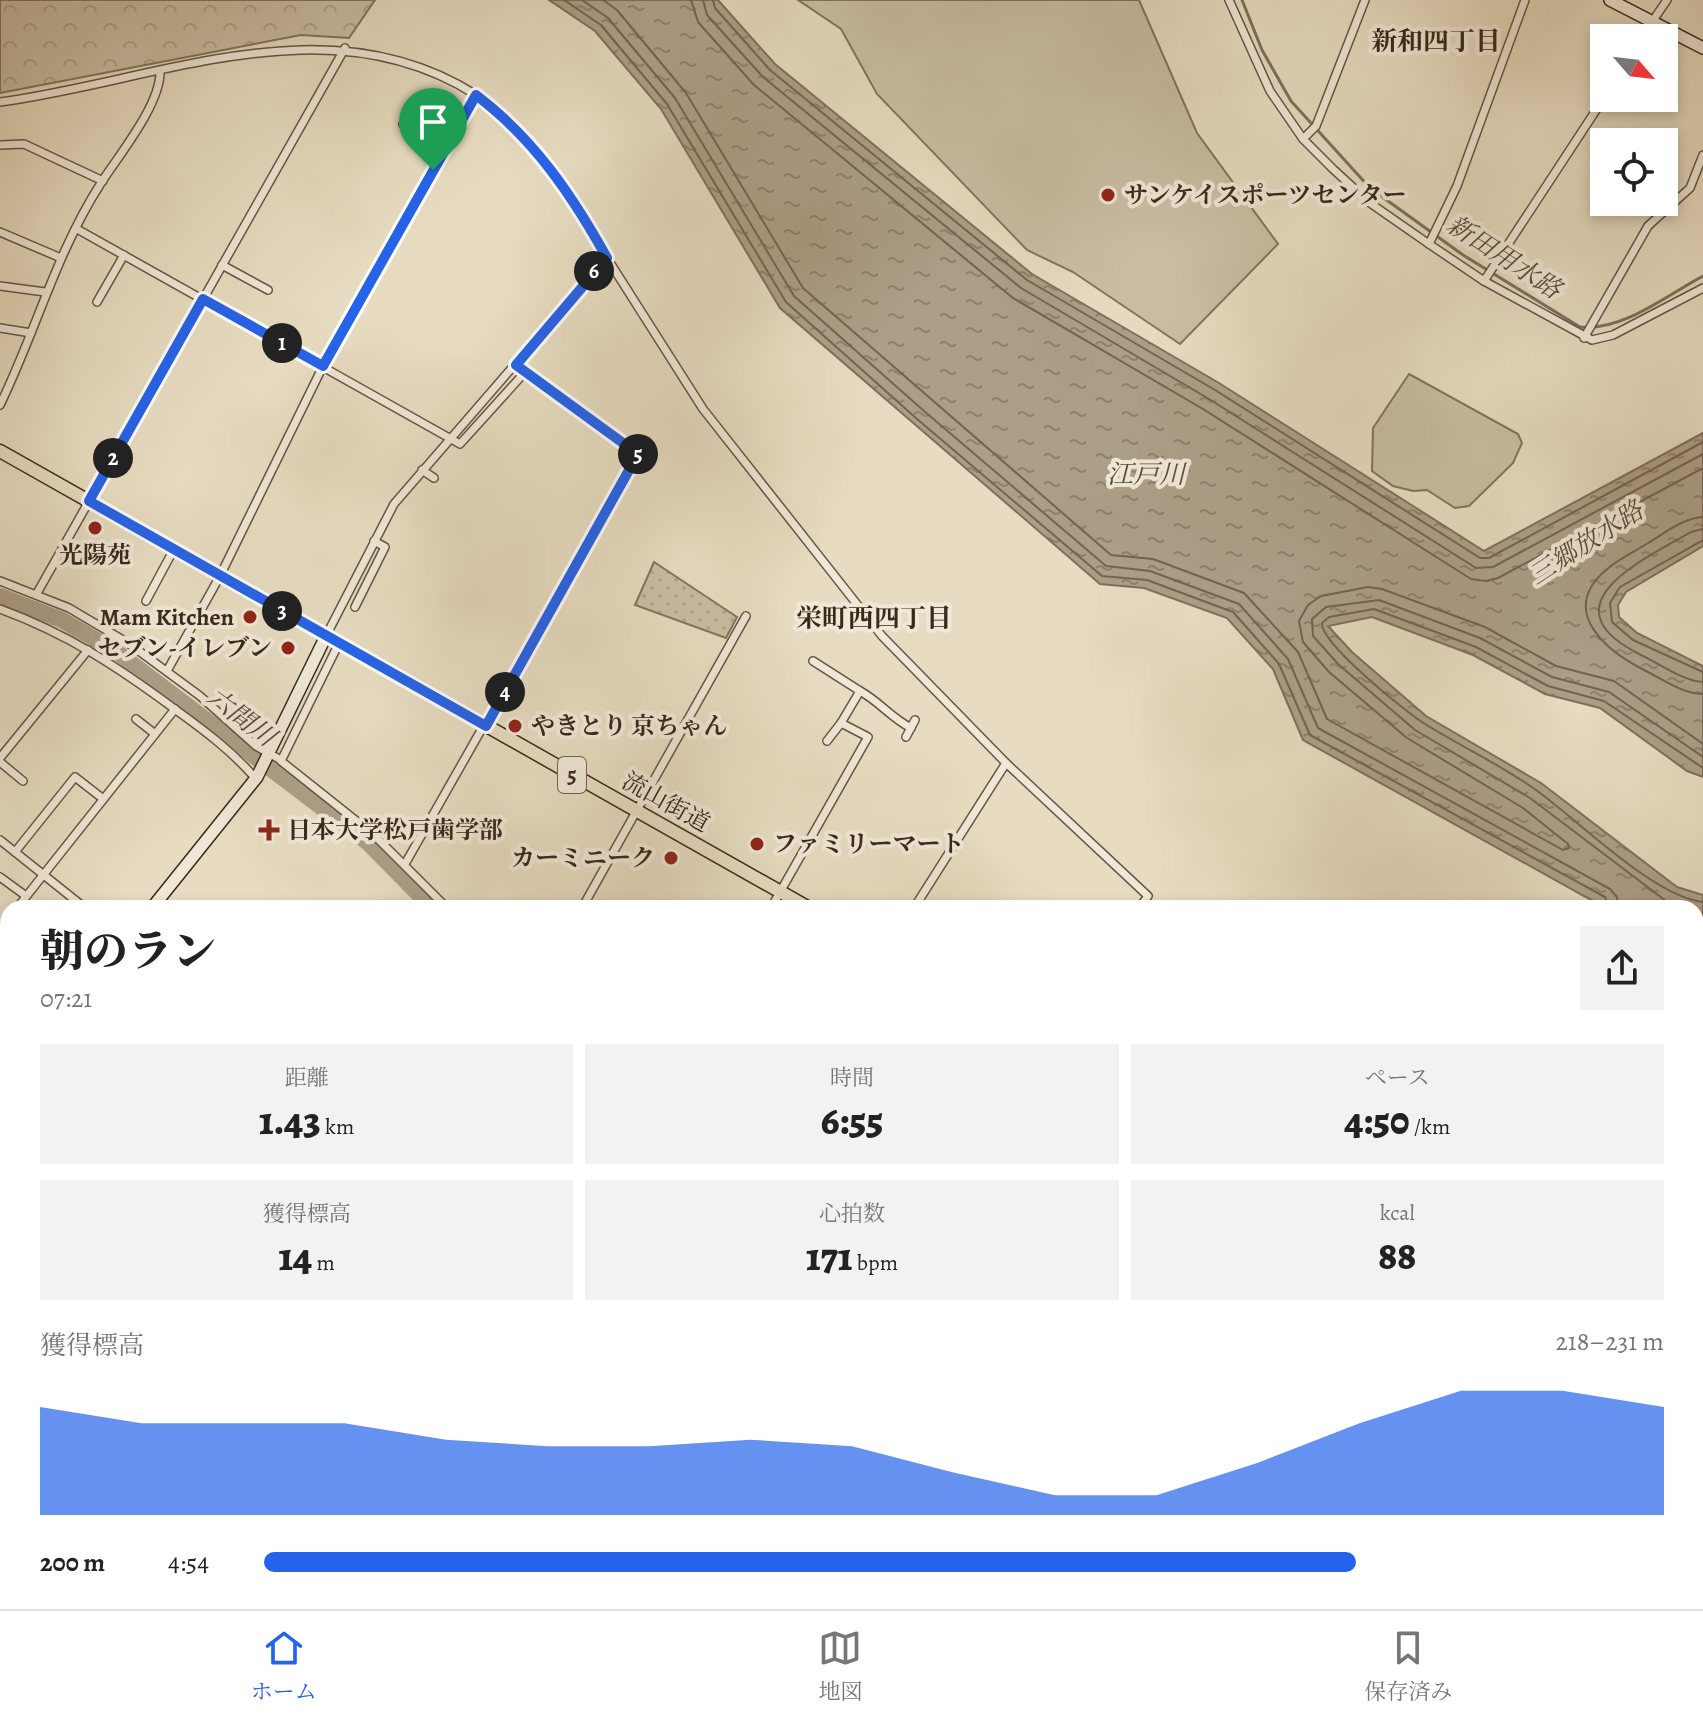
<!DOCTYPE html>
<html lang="ja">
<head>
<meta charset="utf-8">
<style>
  :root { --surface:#fff; --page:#f2f2f2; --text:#222; --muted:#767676; --line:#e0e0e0; --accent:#2563eb }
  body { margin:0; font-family:Alegreya,"Noto Serif JP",serif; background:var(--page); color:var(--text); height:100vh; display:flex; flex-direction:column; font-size:30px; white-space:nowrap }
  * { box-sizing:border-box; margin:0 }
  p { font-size:26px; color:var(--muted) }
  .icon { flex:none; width:44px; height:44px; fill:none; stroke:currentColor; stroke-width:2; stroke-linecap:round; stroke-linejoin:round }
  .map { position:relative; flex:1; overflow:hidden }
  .sheet { position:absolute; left:0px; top:900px; width:1704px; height:710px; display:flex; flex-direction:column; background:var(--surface); border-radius:24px 24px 0 0; box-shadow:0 4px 12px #0003 }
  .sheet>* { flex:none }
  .needle { width:52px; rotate:118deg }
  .buttons { position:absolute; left:1590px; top:24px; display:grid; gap:16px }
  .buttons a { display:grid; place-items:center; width:88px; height:88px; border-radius:0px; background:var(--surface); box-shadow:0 4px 12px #0003; font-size:40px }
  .pin { position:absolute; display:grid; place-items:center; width:68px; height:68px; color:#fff; margin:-82px -34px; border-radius:50% 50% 50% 0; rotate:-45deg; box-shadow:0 0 8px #0007 }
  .pin .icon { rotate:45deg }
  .km { position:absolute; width:40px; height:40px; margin:-20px; border-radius:50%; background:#222; color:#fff; font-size:22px; line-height:40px; text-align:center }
  .round { display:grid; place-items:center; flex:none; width:84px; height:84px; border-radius:0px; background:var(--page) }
  .head { display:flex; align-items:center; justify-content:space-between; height:136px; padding:0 40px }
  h1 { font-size:44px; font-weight:800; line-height:60px }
  .metrics { display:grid; grid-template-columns:repeat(3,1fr); gap:12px; height:136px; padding:8px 40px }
  .metrics div { display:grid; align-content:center; border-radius:0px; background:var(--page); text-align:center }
  .metrics b { font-size:40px; font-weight:800 }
  .metrics small { font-size:22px; font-weight:400 }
  .metrics p { font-size:22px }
  .chart { height:224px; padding:16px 40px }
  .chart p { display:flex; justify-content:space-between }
  .chart svg { width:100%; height:144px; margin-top:8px; fill:var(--accent); opacity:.7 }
  ul { padding:0 40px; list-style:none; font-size:26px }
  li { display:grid; grid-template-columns:128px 96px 1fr; align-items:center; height:60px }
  li i { height:20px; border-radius:10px; background:var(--accent) }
  .tab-bar { display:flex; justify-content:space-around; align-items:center; height:112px; border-top:2px solid var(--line); background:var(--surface); font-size:22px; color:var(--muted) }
  .tab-bar a { display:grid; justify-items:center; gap:4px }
  .tab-bar .active { color:var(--accent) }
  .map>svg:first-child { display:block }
  .grass { fill:url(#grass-dots); stroke:#81745e; stroke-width:2 }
  .park { fill:url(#park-crowns); stroke:#81745e; stroke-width:2 }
  .garden { fill:#c9bea4; stroke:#81745e; stroke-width:2 }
  .water { fill:url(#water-ripples); stroke:#7e705c; stroke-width:2 }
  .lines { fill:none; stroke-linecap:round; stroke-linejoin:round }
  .shore { stroke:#726450; stroke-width:2 }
  .stream { stroke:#7e705c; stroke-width:3 }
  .river { stroke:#ac9f88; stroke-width:16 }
  .street-casing { stroke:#645643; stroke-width:10 }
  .secondary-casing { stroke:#392919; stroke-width:14 }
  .primary-casing { stroke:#392919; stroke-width:15 }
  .street { stroke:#efe8d7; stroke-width:7 }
  .secondary { stroke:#efe8d7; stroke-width:11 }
  .primary { stroke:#e7dcc1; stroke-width:12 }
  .route-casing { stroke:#fff; stroke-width:16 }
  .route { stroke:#2563eb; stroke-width:10 }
  .poi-dot { fill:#8f2418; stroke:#efe8d7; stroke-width:3 }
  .labels { text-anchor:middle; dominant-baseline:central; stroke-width:8; stroke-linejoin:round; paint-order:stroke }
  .shield { fill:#efe8d7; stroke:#706252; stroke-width:2 }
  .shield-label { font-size:22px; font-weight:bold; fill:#392919 }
  .poi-label { font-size:24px; font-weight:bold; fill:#392919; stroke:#efe8d7; text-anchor:start }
  .street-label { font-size:24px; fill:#392919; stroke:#efe8d7 }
  .neighbourhood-label { font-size:26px; font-weight:bold; fill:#392919; stroke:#efe8d7 }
  .water-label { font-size:26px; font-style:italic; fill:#5c4c3a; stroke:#efe8d7 }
</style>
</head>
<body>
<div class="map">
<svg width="1703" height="1609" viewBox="0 0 1703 1609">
  <defs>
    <pattern id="grass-dots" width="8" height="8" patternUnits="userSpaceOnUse" patternTransform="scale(2)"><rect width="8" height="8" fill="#c9bea4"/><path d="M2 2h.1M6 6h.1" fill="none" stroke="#ada38d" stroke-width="1.8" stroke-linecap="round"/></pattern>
    <pattern id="park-crowns" width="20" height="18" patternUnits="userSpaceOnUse" patternTransform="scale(2)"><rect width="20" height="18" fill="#c9bea4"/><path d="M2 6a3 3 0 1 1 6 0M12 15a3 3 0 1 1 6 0" fill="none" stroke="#ada38d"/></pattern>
    <pattern id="water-ripples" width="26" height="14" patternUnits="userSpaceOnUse" patternTransform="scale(2)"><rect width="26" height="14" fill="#ac9f88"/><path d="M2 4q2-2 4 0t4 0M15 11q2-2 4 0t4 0" fill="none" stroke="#8d826e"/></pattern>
  </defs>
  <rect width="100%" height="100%" fill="#e7dcc1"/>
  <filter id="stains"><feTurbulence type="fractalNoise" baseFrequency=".0025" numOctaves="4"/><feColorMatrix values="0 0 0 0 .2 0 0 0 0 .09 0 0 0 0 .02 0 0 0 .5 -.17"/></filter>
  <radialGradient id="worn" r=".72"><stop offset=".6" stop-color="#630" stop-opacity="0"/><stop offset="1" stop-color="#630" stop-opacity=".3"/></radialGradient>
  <!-- grass -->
  <path class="grass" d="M654,562L737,617L726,638L635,605Z"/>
  <!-- park -->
  <path class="park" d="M0,0H375L349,38L301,35L0,93Z"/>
  <!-- garden -->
  <g class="garden">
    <path d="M798,0H1139L1197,133L1278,244L1180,344L1073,272L1027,250L877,94L841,29Z"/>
    <path d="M1409,374L1518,434L1522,443L1513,463L1469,506L1455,508L1427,490L1413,491L1393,486L1372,471L1373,428Z"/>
    <path d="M608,1602H643L652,1609H602Z"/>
  </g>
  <!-- water -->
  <path class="water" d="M549,0H718L775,64L1032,274L1219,383L1484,551L1703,433V546L1626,592L1618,605L1619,617L1637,633L1703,666V777L1687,771L1600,708L1545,694L1473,655L1372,617L1328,626L1352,652L1426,716L1541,783L1677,887L1703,895V952L1696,949V908H1607L1584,896L1303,740L1273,669L1227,618L1144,588L1100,584L780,308L661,109L595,31Z"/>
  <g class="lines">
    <!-- shore -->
    <g class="shore">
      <path d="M564,0L601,25L667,104L786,302L917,419L1102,576L1147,580L1233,612L1279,664L1310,735L1605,897L1609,908"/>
      <path d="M582,0L608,18L675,98L794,296L924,411L1106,566L1150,571L1239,604L1288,659L1318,728L1610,889L1617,897L1619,908"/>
      <path d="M603,0L617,10L686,93L803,288L1111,555L1153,559L1244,593L1298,652L1327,719L1563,850L1569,848L1568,844L1523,808L1407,738L1329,672L1303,642L1299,621L1308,605L1321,596L1368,587L1382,589L1485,627L1556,666L1614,681L1703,744"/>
      <path d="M691,0L698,22L754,85L1013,298L1203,409L1471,579L1486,581L1498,578L1703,468"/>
      <path d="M703,0L707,15L763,77L1021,288L1209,399L1476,568L1493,567L1703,454"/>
      <path d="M713,0L715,8L770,70L1027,280L1215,390L1480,558H1489L1703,442"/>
      <path d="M1703,517C1683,518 1665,533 1648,543C1634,552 1618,559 1606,570C1557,612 1608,652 1646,671C1664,680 1683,694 1703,694"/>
      <path d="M1703,529L1691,532C1642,560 1542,606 1641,655C1660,664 1683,681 1703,682"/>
      <path d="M1703,540L1620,587L1610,603L1612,622L1633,640L1703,672"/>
      <path d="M1703,768L1604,701L1548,686L1476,647L1374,609L1329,617L1322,623C1320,643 1406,712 1425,724C1462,747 1501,765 1536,790C1578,820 1654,897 1703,902"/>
      <path d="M1684,908L1666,901L1530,798L1415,730L1338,664L1313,636L1312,619L1326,607L1379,600L1480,638L1552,677L1609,692L1703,757"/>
    </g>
    <!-- stream -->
    <g class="stream">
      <path d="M1242,0L1262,50L1291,101L1370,188L1463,255L1580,327C1622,332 1667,295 1703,276"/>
      <path d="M670,1602L680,1609"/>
      <path d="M261,1609L268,1602"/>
    </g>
    <!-- river -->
    <g class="river">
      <path d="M0,596L62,620L117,652L368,843L432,908"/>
      <path d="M1696,1270L1703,1269"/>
      <path d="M0,1448L8,1451"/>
      <path d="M328,1602L343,1609"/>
      <path d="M1568,1602L1579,1609"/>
      <path d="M516,1609L523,1602"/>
    </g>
    <!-- street casing -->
    <g class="street-casing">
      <g id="street">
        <path d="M1229,0L1270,91L1303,139L1333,169L1370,203L1429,244L1484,281L1592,340L1613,335L1703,288"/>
        <path d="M1652,22L1667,0"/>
        <path d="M1644,38L1654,23"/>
        <path d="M0,102C158,81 327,0 476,95"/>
        <path d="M403,124L446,147"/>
        <path d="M1303,139L1316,126L1365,0"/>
        <path d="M0,145L24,144L103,181"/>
        <path d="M77,229L460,444L526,371"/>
        <path d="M0,232L61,258"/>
        <path d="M1429,244L1457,186L1525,0"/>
        <path d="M222,265L268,290"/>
        <path d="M1484,281L1604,98"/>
        <path d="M0,286L45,292"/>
        <path d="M97,302L124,255"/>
        <path d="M0,328L31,333"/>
        <path d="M1584,338L1648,226L1690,188L1703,155"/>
        <path d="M0,405C36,331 56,253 101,183C119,155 161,104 160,71"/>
        <path d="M422,470L434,478"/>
        <path d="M0,581L69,608L128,643L200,696L256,746L281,760"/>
        <path d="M36,595L345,48"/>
        <path d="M146,601L174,549"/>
        <path d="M355,607L385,547L374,541"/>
        <path d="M0,609C68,634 118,667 176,710C205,731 233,752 256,779"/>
        <path d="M326,636L394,504L607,258"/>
        <path d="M339,643L281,761L374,835L447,908"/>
        <path d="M167,671L220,576L323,366L476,95L511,124L573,197L607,258L703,409L882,636L1006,763L1148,896L1139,908"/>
        <path d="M860,691C880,702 890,717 911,728"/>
        <path d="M136,719L155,734"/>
        <path d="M906,737L915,720"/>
        <path d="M827,741L841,723"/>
        <path d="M0,758L88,650"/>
        <path d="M0,762L23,781"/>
        <path d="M0,840L85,908"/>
        <path d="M15,852L75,777L102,798"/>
        <path d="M405,864L638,454L516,365"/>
        <path d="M0,877L26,896"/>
        <path d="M17,908L175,709"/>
        <path d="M582,908L746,616"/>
        <path d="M771,908L868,737L841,723L860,691L813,661"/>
        <path d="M914,908L1006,763"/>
        <path d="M0,930L8,920"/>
        <path d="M0,1086L8,1092"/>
        <path d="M0,1304L8,1310"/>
        <path d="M0,1432L8,1435"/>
        <path d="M2,1464L8,1451"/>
        <path d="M297,1602L310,1609"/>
        <path d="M358,1602L371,1609"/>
        <path d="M656,1602L665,1609"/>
        <path d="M681,1602L690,1609"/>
        <path d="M978,1602L988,1609"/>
        <path d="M19,1609L26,1602"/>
        <path d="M144,1609L152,1602"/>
        <path d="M427,1609L433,1602"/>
        <path d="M499,1609L506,1602"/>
        <path d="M535,1609L541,1602"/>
        <path d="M587,1609L593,1602"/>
        <path d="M1044,1609L1049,1602"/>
        <path d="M1234,1609L1239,1602"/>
      </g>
    </g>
    <!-- secondary casing -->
    <g class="secondary-casing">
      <g id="secondary">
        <path d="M1610,0L1703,48"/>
        <path d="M152,908L257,777L326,636"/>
        <path d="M0,1137L8,1124"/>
        <path d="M0,1466L2,1464"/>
        <path d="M852,1609L857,1602"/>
      </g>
    </g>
    <!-- primary casing -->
    <g class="primary-casing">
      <g id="primary">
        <path d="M0,451L809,908"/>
        <path d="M1696,1412L1703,1416"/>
      </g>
    </g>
    <!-- street -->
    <use href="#street" class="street"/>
    <!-- secondary -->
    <use href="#secondary" class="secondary"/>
    <!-- primary -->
    <use href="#primary" class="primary"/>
  </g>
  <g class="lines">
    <!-- route casing -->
    <g class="route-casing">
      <path id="route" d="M476,95C534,139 572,195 607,258L516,365L638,454L486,726L89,501L203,299L323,366Z"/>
    </g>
    <!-- route -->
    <use href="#route" class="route"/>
  </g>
  <!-- markers -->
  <g class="poi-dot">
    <circle cx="1108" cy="195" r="8"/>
    <circle cx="95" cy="528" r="8"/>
    <circle cx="250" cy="617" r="8"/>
    <circle cx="288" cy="648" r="8"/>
    <circle cx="515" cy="726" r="8"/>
    <path d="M265 818h8v8h8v8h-8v8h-8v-8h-8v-8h8z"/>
    <circle cx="757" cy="844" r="8"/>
    <circle cx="671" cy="858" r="8"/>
  </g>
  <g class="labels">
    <!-- shield labels -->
    <rect class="shield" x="558" y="757" width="28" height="36" rx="6"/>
    <g class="shield-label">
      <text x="572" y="775">5</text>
    </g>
    <!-- poi labels -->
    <g class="poi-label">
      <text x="1124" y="195">サンケイスポーツセンター</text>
      <text x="95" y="555" text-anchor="middle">光陽苑</text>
      <text x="234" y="617" text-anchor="end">Mam Kitchen</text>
      <text x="272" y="648" text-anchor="end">セブン-イレブン</text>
      <text x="531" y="726">やきとり 京ちゃん</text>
      <text x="287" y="830">日本大学松戸歯学部</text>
      <text x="773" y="844">ファミリーマート</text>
      <text x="655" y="858" text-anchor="end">カーミニーク</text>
    </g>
    <!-- street labels -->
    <g class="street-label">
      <text transform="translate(666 802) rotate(29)">流山街道</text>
    </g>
    <!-- neighbourhood labels -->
    <g class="neighbourhood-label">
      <text x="1436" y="41">新和四丁目</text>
      <text x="874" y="618">栄町西四丁目</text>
    </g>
    <!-- water labels -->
    <g class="water-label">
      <text transform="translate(1504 257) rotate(33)">新田用水路</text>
      <text x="1146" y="474">江戸川</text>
      <text transform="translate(1586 543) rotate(-33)">三郷放水路</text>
      <text transform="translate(241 717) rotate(37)">六間川</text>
    </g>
  </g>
  <rect width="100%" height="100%" filter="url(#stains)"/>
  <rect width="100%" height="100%" fill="url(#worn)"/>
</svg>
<div class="buttons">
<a><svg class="needle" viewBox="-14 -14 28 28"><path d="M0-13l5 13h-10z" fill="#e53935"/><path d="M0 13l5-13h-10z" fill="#767676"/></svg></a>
<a><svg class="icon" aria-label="locate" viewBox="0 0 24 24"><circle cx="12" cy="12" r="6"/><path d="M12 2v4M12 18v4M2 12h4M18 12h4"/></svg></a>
</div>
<div class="pin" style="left:433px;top:170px;background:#1e9e55"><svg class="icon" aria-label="arrive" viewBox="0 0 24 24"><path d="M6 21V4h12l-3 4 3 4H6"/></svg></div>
<b class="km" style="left:282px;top:343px">1</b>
<b class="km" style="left:113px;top:458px">2</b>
<b class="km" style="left:282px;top:611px">3</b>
<b class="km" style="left:505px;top:692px">4</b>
<b class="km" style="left:638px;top:454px">5</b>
<b class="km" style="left:594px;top:271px">6</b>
<section class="sheet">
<div class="head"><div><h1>朝のラン</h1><p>07:21</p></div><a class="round"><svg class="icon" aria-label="share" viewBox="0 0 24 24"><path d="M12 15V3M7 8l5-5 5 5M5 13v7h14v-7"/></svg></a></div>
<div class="metrics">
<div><p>距離</p><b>1.43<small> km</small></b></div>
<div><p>時間</p><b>6:55</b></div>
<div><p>ペース</p><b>4:50<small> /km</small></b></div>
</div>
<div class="metrics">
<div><p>獲得標高</p><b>14<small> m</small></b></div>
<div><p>心拍数</p><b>171<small> bpm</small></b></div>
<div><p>kcal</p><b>88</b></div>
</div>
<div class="chart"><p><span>獲得標高</span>218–231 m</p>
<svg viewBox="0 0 160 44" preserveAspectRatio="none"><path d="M0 44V11L10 16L20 16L30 16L40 21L50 23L60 23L70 21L80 23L90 31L100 38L110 38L120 28L130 16L140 6L150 6L160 11V44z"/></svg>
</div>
<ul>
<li><b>200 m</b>4:54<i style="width:78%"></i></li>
</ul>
</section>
</div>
<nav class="tab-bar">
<a class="active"><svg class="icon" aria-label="home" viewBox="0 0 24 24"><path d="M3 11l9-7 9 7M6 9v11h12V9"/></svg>ホーム</a>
<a><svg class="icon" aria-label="map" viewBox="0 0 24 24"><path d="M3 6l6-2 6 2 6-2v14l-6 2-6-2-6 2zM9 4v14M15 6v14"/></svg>地図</a>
<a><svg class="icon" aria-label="saved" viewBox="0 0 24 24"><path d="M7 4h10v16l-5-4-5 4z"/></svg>保存済み</a>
</nav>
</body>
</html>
